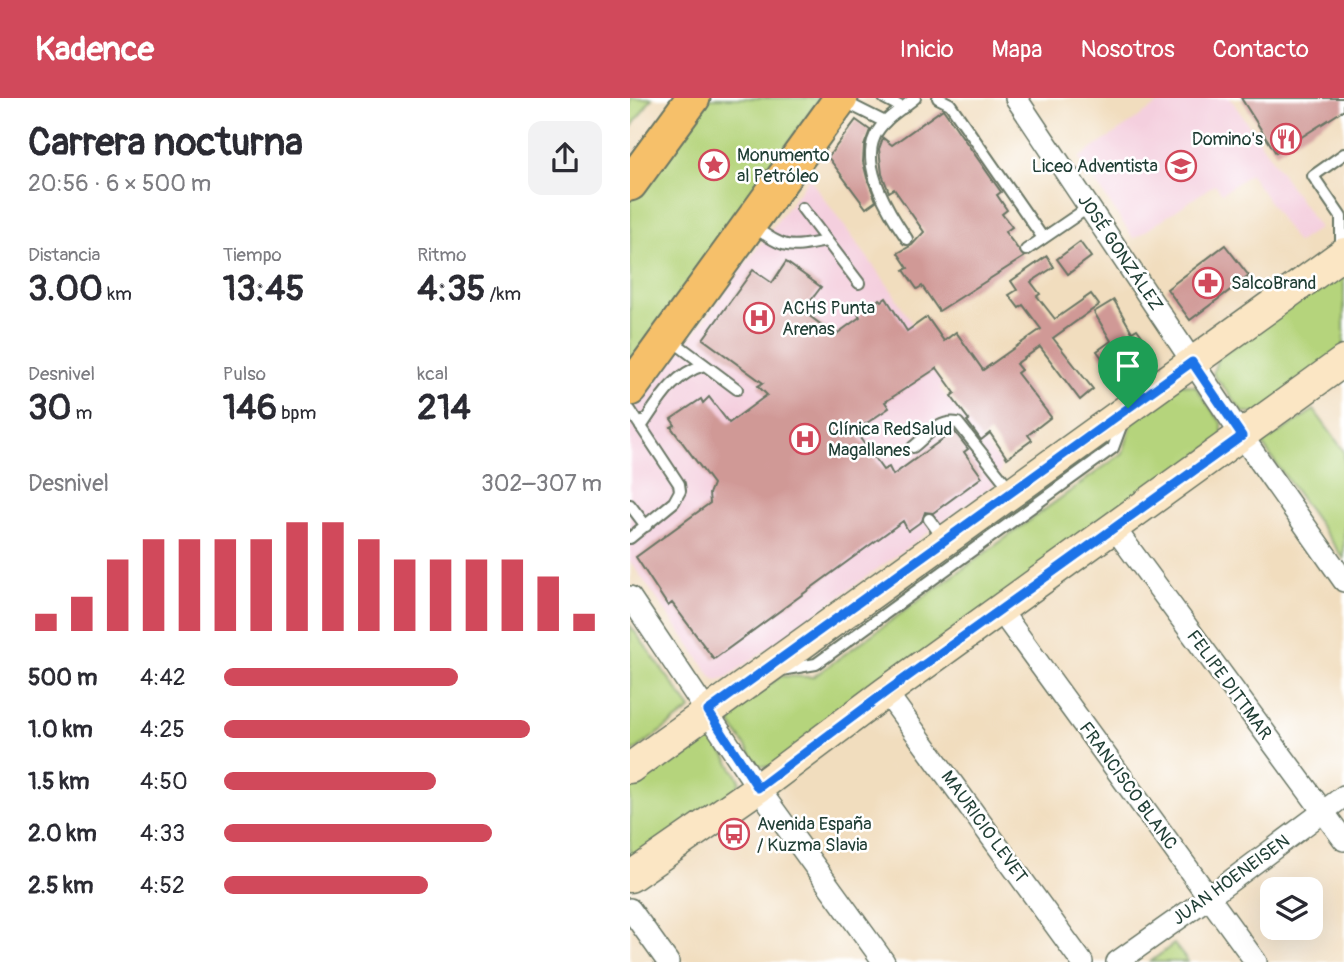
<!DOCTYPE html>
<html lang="es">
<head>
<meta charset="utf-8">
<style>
  :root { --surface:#fff; --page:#f2f2f3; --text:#2b2b33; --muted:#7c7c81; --accent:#d1495b }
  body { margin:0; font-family:Pangolin,sans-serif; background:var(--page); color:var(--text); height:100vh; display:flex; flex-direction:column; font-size:26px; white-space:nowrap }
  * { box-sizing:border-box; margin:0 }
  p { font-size:23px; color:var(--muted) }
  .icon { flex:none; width:38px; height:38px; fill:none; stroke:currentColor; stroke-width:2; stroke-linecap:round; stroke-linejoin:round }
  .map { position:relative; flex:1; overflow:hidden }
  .sheet { display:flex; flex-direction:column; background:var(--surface); width:630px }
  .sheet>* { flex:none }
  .fabs { position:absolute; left:630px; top:779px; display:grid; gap:14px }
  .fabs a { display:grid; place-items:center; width:63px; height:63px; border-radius:14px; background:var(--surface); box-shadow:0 7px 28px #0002; font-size:35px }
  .pin { position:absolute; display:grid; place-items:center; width:60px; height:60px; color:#fff; margin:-72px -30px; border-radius:50% 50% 50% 0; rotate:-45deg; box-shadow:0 0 7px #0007 }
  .pin .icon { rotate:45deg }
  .round { display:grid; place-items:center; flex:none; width:74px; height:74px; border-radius:14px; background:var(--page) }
  .head { display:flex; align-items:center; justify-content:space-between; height:119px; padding:0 28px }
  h1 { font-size:38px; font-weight:700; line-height:52px }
  .metrics { display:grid; grid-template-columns:repeat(3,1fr); gap:10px; height:119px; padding:7px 28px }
  .metrics div { display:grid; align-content:center }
  .metrics b { font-size:35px; font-weight:700 }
  .metrics small { font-size:19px; font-weight:400 }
  .metrics p { font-size:19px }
  .chart { height:196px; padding:14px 28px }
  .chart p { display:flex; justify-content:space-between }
  .chart svg { width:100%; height:126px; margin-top:7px; stroke:var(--accent); stroke-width:6 }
  ul { padding:0 28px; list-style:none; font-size:23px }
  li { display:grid; grid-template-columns:112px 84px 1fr; align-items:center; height:52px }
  li i { height:18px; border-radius:9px; background:var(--accent) }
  header { display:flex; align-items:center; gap:42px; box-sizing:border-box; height:98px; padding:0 35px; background:var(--accent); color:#fff }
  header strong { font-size:33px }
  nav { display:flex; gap:38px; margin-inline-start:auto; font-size:24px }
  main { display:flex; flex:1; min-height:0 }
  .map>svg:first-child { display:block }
  .built { fill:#f4cfde }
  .green { fill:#b5d47b; stroke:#6a8858; stroke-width:2 }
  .building { fill:#d09996 }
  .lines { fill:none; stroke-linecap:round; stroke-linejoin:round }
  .service-casing { stroke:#687564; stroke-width:14 }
  .minor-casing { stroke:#687564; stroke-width:24 }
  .secondary-casing { stroke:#687564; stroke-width:33 }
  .primary-casing { stroke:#687564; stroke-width:37 }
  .service { stroke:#fff; stroke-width:10 }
  .minor { stroke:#fff; stroke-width:21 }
  .secondary { stroke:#fbe6c4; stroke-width:30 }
  .primary { stroke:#f6c06b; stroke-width:33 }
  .route-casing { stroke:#fff; stroke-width:14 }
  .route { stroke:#1a73e8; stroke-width:9 }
  .labels { text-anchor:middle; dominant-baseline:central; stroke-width:5; stroke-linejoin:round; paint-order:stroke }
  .poi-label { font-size:18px; fill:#1f3d34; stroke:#fff; text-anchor:start }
  .street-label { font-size:18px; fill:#1f3d34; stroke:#fff }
</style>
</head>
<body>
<header>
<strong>Kadence</strong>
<nav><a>Inicio</a><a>Mapa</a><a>Nosotros</a><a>Contacto</a></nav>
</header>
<main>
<section class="sheet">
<div class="head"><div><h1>Carrera nocturna</h1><p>20:56 · 6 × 500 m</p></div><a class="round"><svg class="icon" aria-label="share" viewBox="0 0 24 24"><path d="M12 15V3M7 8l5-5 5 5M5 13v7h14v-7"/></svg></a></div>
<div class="metrics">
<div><p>Distancia</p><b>3.00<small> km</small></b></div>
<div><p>Tiempo</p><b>13:45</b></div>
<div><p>Ritmo</p><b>4:35<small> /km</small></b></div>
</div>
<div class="metrics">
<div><p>Desnivel</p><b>30<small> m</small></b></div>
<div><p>Pulso</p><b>146<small> bpm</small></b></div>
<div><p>kcal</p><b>214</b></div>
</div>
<div class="chart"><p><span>Desnivel</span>302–307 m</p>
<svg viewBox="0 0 160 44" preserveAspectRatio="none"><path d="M5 44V38M15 44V32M25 44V19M35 44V12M45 44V12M55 44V12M65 44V12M75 44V6M85 44V6M95 44V12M105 44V19M115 44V19M125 44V19M135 44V19M145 44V25M155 44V38"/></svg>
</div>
<ul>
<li><b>500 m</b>4:42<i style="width:62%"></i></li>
<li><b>1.0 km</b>4:25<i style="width:81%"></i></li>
<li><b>1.5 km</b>4:50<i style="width:56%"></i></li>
<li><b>2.0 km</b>4:33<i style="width:71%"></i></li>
<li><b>2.5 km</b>4:52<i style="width:54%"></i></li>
</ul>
</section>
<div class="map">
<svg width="714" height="864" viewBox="0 0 714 864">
  <rect width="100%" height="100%" fill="#fff"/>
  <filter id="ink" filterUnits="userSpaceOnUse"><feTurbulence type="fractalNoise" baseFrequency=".0143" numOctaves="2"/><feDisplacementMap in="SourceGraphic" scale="14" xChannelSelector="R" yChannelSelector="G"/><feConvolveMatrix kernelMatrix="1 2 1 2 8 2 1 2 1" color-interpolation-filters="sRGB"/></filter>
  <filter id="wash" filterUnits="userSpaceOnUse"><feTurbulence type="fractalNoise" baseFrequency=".00686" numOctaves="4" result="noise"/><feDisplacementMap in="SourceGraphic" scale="28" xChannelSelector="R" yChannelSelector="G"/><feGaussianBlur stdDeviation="1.57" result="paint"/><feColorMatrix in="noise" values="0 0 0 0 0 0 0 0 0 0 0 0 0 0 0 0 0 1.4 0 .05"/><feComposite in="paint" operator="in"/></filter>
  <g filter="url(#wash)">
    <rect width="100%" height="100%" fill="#f1ddbe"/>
    <!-- built -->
    <g class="built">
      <path d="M537,0H600L689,130L667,145L620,76L592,95L585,86L504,141L449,60Z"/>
      <path d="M179,80L262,193L307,267L302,271L313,287L310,290L371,366V372L364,387L95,581L86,582L82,579L0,463V316L70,228Z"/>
    </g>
    <!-- green -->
    <g class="green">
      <path d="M0,0H22L0,31Z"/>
      <path d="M67,0H190L0,268V94Z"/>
      <path d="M714,168V254L629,315L613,314L583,276L587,261Z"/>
      <path d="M551,286L565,288L592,326V340L142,670L128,667L101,626L103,613L151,578L183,579L493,355L503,322Z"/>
      <path d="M684,312L714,353V461L632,346Z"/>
      <path d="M0,527L61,611L0,656Z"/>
      <path d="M70,637L84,640L110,682L106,695L0,772V688Z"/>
      <path d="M544,846L558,864H520Z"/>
    </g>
    <g id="blocks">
      <!-- building -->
      <g class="building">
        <path d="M611,0H714V12L646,55Z"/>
        <path d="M313,11L371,94L367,97L377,112L372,116L382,129L375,134L394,159L309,213L292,188L287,191L274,172L278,170L268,155L282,147L294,134L264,91L259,94L252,76L249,51L253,40L262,47Z"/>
        <path d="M226,22L240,32L234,48L233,64L237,80L246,103L236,110L198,59Z"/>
        <path d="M450,144L461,159L438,176L427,161Z"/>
        <path d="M595,147L619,178L560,222L537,191Z"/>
        <path d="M417,158L424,169L401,184L410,196L407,198L425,221L461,196L469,207L423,240L463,291L450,302L410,249L386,266L391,272L387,275L421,319L398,337L402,342L377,360L360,335L351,342L337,323L339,322L321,298L325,295L307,270L255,304L259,310L225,333L253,372L259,369L263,377L324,333L338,351L334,354L352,379L303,415L295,414L292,423L278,433L273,423L84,561L42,505L38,508L6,459L80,405L79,396L83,386L41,329L45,327L41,321L71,301L73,305L79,299L99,325L137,297L128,288L133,285L73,241L123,172L142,185L156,164L191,189L173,213L205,237L230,219L228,215L250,201L252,203L256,200L277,233L297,219L314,243L326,234L353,272L411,231L393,207L389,210L379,197L387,192L381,183Z"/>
        <path d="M484,202L502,234L507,231L523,253L500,269L496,264L482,274L467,253L481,243L464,214Z"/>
      </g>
    </g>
  </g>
  <g filter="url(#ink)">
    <use href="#blocks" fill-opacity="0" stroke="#687564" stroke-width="2"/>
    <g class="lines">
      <!-- service casing -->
      <g class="service-casing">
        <g id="service">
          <path d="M254,0L273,10"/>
          <path d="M308,0L320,6L413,140"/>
          <path d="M213,3L255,24"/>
          <path d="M172,110L229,185"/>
          <path d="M122,128C157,151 156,151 197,143"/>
          <path d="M277,141C260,116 230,69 245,38C252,22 272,11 285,0"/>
          <path d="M396,152L459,109"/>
          <path d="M711,155V119L683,78L714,56"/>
          <path d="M40,241L107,291"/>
          <path d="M0,312L49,386L50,393L44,404L0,440"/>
          <path d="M11,329C29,303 42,277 74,267"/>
          <path d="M283,349C296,339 309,321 328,325L381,392"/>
          <path d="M0,407L16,428"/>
          <path d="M299,421L313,440"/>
          <path d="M151,572L186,566L483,350L493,323"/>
        </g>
      </g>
      <!-- minor casing -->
      <g class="minor-casing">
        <g id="minor">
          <path d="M386,0L612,338L714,483"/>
          <path d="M485,431L714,742"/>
          <path d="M0,499L128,690L254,864"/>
          <path d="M370,512L626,864"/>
          <path d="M256,594L452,864"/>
          <path d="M0,811L38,864"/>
          <path d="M487,864L579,799L714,698"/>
        </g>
      </g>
      <!-- secondary casing -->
      <g class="secondary-casing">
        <g id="secondary">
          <path d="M0,670L714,155"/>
          <path d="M0,779L128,690L256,594L714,263"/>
        </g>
      </g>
      <!-- primary casing -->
      <g class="primary-casing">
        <g id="primary">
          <path d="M0,86L63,0"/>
          <path d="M0,291L211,0"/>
        </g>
      </g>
      <!-- service -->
      <use href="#service" class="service"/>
      <!-- minor -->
      <use href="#minor" class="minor"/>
      <!-- secondary -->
      <use href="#secondary" class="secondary"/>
      <!-- primary -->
      <use href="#primary" class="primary"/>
    </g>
  </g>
  <g class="lines" filter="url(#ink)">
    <!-- route casing -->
    <g class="route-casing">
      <path id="route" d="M562,264L612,338L256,594L128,690L78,613Z"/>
    </g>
    <!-- route -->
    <use href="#route" class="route"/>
  </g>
  <!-- icons -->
  <defs>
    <g id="restaurant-ring" transform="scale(1.575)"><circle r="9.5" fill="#fff" stroke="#d1495b" stroke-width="1.5"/><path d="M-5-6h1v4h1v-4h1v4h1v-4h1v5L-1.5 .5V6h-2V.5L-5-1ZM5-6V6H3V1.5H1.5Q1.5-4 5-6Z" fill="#d1495b"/></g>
    <g id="sight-ring" transform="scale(1.575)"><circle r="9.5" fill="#fff" stroke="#d1495b" stroke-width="1.5"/><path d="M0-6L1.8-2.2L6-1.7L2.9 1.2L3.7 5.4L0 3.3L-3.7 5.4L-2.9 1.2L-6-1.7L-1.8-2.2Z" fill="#d1495b"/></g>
    <g id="school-ring" transform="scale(1.575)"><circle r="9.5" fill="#fff" stroke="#d1495b" stroke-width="1.5"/><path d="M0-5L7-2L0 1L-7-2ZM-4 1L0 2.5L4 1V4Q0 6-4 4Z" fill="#d1495b"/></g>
    <g id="pharmacy-ring" transform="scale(1.575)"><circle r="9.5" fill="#fff" stroke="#d1495b" stroke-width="1.5"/><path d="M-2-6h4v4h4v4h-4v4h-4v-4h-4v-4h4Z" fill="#d1495b"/></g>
    <g id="hospital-ring" transform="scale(1.575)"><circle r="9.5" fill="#fff" stroke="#d1495b" stroke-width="1.5"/><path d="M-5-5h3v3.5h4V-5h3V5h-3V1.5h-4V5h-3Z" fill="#d1495b"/></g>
    <g id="bus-ring" transform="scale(1.575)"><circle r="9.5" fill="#fff" stroke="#d1495b" stroke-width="1.5"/><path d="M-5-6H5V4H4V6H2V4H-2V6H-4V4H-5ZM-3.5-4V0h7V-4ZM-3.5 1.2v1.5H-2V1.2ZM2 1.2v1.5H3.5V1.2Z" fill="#d1495b"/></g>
  </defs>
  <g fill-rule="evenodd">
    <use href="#restaurant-ring" x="656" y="41"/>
    <use href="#sight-ring" x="84" y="67"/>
    <use href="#school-ring" x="551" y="68"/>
    <use href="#pharmacy-ring" x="578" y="185"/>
    <use href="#hospital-ring" x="129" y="220"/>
    <use href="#hospital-ring" x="175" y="341"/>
    <use href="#bus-ring" x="104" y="736"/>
  </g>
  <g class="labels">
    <!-- poi labels -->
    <g class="poi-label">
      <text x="633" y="41" text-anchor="end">Domino's</text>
      <text x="107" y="57">Monumento<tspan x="107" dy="21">al Petróleo</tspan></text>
      <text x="528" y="68" text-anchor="end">Liceo Adventista</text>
      <text x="601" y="185">SalcoBrand</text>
      <text x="152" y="210">ACHS Punta<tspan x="152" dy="21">Arenas</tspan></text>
      <text x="198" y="331">Clínica RedSalud<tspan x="198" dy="21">Magallanes</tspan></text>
      <text x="127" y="726">Avenida España<tspan x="127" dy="21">/ Kuzma Slavia</tspan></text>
    </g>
    <!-- street labels -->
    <g class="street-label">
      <text transform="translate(490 155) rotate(56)">JOSÉ GONZÁLEZ</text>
      <text transform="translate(599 587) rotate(54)">FELIPE DITTMAR</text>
      <text transform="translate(498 688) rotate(54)">FRANCISCO BLANC</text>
      <text transform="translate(354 729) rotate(54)">MAURICIO LEVET</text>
      <text transform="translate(601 782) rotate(-36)">JUAN HOENEISEN</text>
    </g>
  </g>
</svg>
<div class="fabs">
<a><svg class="icon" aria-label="layers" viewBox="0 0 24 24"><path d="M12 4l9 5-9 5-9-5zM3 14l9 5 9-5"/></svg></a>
</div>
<div class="pin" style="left:498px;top:310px;background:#1e9e55"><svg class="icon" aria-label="arrive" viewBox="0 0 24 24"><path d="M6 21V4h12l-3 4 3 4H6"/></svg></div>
</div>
</main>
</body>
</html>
